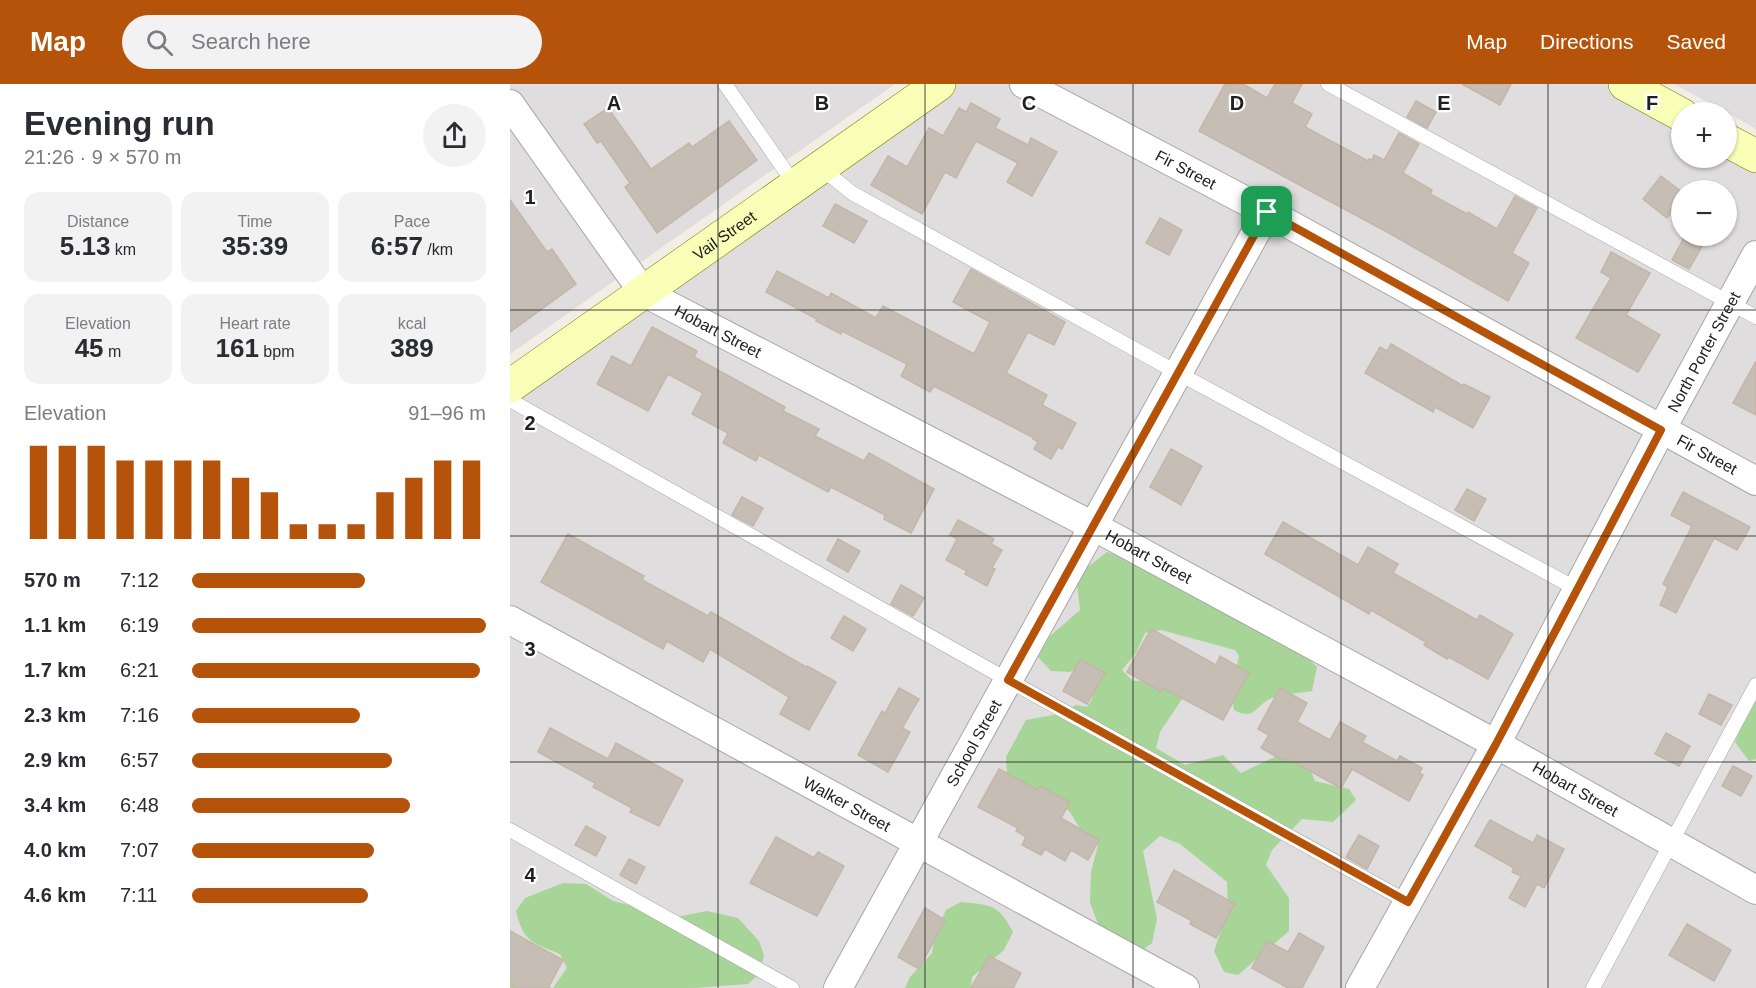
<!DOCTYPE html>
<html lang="en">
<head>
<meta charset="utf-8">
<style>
  :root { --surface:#fff; --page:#f2f2f3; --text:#2b2b33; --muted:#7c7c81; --accent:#b45309 }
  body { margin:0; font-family:Helvetica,sans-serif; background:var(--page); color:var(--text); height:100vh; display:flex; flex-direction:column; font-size:22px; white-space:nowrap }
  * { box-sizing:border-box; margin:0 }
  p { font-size:20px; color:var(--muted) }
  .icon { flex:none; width:33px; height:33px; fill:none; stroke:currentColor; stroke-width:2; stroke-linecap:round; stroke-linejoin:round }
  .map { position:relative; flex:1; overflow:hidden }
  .panel { display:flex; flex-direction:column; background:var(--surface); width:510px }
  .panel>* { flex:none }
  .buttons { position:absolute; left:1161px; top:18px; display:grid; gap:12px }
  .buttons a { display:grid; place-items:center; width:66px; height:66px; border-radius:50%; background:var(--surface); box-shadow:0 2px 4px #0004; font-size:30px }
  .pin { position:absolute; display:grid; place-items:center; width:51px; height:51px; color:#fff; margin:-26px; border-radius:12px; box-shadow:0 3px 9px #0006 }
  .round { display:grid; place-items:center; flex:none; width:63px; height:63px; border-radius:32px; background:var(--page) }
  .head { display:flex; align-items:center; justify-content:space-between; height:102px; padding:0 24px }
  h1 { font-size:33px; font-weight:700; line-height:45px }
  .metrics { display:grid; grid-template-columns:repeat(3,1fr); gap:9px; height:102px; padding:6px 24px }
  .metrics div { display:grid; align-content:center; border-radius:15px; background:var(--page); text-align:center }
  .metrics b { font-size:26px; font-weight:700 }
  .metrics small { font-size:16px; font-weight:400 }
  .metrics p { font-size:16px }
  .chart { height:168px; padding:12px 24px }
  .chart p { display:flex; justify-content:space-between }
  .chart svg { width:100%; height:108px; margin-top:6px; stroke:var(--accent); stroke-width:6 }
  ul { padding:0 24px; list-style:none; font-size:20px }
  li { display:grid; grid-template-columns:96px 72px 1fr; align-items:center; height:45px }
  li i { height:15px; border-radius:8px; background:var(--accent) }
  header { display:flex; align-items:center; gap:36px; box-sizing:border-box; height:84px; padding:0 30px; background:var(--accent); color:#fff }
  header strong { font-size:28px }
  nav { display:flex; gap:33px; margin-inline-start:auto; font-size:21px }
  .search { width:420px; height:54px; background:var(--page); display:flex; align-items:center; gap:15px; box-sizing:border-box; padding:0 21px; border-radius:33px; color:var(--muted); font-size:22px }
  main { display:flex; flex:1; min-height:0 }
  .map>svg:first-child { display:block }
  .residential { fill:#dfdddd; fill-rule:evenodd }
  .forest { fill:#a7d597 }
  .building { fill:#c6beb5; stroke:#c5b5a7; stroke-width:1.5 }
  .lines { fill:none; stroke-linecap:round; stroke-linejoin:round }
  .lane-casing { stroke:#a7a7a7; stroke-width:15 }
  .street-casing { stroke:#a7a7a7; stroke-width:30 }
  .secondary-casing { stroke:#6d7f00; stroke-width:34 }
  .lane { stroke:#fff; stroke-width:14 }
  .street { stroke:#fff; stroke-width:28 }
  .secondary { stroke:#f9ffb7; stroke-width:33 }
  .route-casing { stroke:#fff; stroke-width:12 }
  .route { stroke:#b45309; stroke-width:8 }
  .grid { fill:none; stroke:#202020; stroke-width:1.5; stroke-opacity:0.55 }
  .labels { text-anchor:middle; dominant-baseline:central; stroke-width:4.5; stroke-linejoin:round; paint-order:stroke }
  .street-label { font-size:16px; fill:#202020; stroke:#fff }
  .grid-label { font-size:20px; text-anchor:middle; font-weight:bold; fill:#202020; stroke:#fff; stroke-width:4.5; stroke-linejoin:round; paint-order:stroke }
</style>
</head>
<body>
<header>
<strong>Map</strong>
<div class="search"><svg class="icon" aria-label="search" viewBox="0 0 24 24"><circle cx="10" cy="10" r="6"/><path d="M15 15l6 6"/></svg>Search here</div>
<nav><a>Map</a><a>Directions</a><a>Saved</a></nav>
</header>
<main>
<section class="panel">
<div class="head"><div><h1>Evening run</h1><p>21:26 · 9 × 570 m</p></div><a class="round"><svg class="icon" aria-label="share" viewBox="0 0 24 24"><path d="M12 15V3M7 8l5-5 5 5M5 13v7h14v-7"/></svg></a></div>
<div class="metrics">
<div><p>Distance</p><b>5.13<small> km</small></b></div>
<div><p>Time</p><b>35:39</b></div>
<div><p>Pace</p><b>6:57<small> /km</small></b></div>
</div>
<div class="metrics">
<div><p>Elevation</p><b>45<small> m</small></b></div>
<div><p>Heart rate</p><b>161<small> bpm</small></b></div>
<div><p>kcal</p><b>389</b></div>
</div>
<div class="chart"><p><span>Elevation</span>91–96 m</p>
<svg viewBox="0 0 160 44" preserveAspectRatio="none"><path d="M5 44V6M15 44V6M25 44V6M35 44V12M45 44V12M55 44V12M65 44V12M75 44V19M85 44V25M95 44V38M105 44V38M115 44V38M125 44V25M135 44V19M145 44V12M155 44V12"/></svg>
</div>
<ul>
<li><b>570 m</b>7:12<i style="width:59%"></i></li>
<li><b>1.1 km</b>6:19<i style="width:100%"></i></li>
<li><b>1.7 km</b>6:21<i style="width:98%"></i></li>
<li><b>2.3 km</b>7:16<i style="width:57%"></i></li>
<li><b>2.9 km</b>6:57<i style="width:68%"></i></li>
<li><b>3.4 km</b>6:48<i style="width:74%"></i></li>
<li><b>4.0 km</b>7:07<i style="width:62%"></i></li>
<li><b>4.6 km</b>7:11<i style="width:60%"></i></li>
</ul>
</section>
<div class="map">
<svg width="1246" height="904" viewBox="0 0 1246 904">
  <rect width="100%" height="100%" fill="#f2eee6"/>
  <!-- residential -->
  <g class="residential">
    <path d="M0,0H385L0,270Z"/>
    <path d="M434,0H1115L1171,31L1172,74L1246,72V904H0V303ZM1172,106H1216V152H1172Z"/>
    <path d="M1164,0H1246V45L1216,28Z"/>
  </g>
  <!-- forest -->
  <g class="forest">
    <path d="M597,468L652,487L787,563L807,583L802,607C789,609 775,610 762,614C746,620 745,638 724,626L721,609L729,572L725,566L651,546L635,549L626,569L612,586L623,597L663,596L672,615L650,648L646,664L675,681L713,671L731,689L775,668L797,678L805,697L839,705L846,716L823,738L792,735L762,766L756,781L779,814V847L728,891L714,888L704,867L718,826L717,798L670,760L650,752L633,767L647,835L642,859L628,869L589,842L580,819L581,788L588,761L572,748L560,728L536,708L510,712L497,694L496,673L516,636L549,630L566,621L577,623L582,615L590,589L573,581L560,588L541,587L528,573L540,552L570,526L566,492Z"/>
    <path d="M1246,597V675L1239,677L1225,658L1241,619Z"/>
    <path d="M53,799L76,800L103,817L166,833L197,827L228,834L249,857L254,871L250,889L238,900L184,904H0V893L43,904L57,884L50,870C23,859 13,858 6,827L15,814Z"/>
    <path d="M451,818C482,821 488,820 503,848L494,866L462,893L461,904H395L400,893L422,869L425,850L436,826Z"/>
  </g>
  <!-- building -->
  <g class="building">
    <path d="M715,0H733L757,14L765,0H792L782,19L802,30L795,43L858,77L859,75L862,76L864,71L874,76L889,49L909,60L893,89L922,106L920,110L957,130L958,128L987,145L1005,112L1027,124L1002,169L1019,179L998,217L879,149L689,47Z"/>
    <path d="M952,0H1001L990,21Z"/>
    <path d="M906,17L926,28L917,44L897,33Z"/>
    <path d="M461,19L490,35L485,44L518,61L521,54L547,68L522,112L497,98L508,79L466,57L446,94L435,88L412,130L361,101L378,72L397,83L419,44L433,52L449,24L456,28Z"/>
    <path d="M98,24L141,85L179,59L182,63L219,37L247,76L147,149L115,103L120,99L91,57L87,59L74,40Z"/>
    <path d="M1151,92L1172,108V115L1157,134L1133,115Z"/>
    <path d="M0,116L37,168L42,165L66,200L0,248Z"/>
    <path d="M325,120L357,137L344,159L313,142Z"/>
    <path d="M650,134L672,146L659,171L636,159Z"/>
    <path d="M1175,152H1198L1179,185L1162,176Z"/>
    <path d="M1101,168L1140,189L1116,231L1150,251L1128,288L1066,254L1101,194L1091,188Z"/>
    <path d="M461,185L555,238L544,261L518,248L496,289L537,311L532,321L566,339L552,365L548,363L541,375L524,365L528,358L523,355L524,354L424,302L420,308L391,292L397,280L332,247L331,250L306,237L307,235L256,208L267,187L319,214L321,209L366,234L373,222L464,270L480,238L443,218Z"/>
    <path d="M142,243L187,267L184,273L275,323L273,327L309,345L305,352L354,377L359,369L424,405L401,449L374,435L375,431L321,403L318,408L249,371L246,377L213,359L218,349L182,330L193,309L158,290L138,327L87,300L102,272L121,282Z"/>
    <path d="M881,260L953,302L954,300L980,313L963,344L925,323L923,328L855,289L870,263L877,267Z"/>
    <path d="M1246,277V331L1223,319Z"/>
    <path d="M661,365L692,382L671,421L640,403Z"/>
    <path d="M957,405L976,415L964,437L945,426Z"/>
    <path d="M1173,408L1240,443L1227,466L1204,454L1166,529L1150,521L1158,503L1153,500L1182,442L1161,431Z"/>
    <path d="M232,413L253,424L243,442L222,431Z"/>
    <path d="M448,436L484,455L481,460L492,466L482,484L485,485L477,502L455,490L457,487L436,476L447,455L440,451Z"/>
    <path d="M773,438L848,481L858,463L888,480L883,489L967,536L970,531L1003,550L978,595L939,573L937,575L914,561L916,558L861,526L859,530L755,470Z"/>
    <path d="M58,450L134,492L132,496L198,532L201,528L296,583L297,582L326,598L299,646L270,630L279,613L200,565L193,578L157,557L153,565L31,498Z"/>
    <path d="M328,455L350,467L338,488L317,476Z"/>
    <path d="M391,501L414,514L403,532L381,520Z"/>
    <path d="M334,532L356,545L343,567L321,554Z"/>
    <path d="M641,545L706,581L710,572L739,589L713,636L653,604L651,608L617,588Z"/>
    <path d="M570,575L595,589L577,620L553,607Z"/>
    <path d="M389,604L409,615L392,644L400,648L378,688L348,671L372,627L375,629Z"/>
    <path d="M770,604L797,619L787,638L820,656L830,638L856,652L852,658L887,677L890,672L912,684L909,689L913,691L899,717L842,685L831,704L776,674L774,677L751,664L759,651L748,645Z"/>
    <path d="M1199,610L1222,621L1211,641L1189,630Z"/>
    <path d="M40,644L98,675L106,659L173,696L149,742L120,728L122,724L83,703L85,699L28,668Z"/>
    <path d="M1156,649L1180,662L1169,682L1145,670Z"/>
    <path d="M1223,682L1242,692L1231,712L1212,702Z"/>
    <path d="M489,685L528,706L530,702L560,718L551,734L589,756L578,776L561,766L555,777L535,765L531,771L512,761L516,753L506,747L508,744L468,723Z"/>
    <path d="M980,736L1023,759L1027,751L1054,765L1034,804L1027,800L1015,823L999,814L1011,792L1002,788L1004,784L965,762Z"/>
    <path d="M76,742L96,753L86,772L65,761Z"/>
    <path d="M849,751L869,762L857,785L836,773Z"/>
    <path d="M266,753L304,774L308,768L334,782L307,832L240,799Z"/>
    <path d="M119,775L135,783L126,800L110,791Z"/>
    <path d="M664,786L725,820L706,854L680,840L682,837L647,818Z"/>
    <path d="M415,824L435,836L409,885L388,873Z"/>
    <path d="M1177,840L1221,866L1204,897L1159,871Z"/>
    <path d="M0,847L53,876L38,904H7L0,900Z"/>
    <path d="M789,849L814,863L792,904H778L742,884L757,857L778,868Z"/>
    <path d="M479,872L511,889L503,904H461Z"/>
  </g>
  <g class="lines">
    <!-- lane casing -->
    <g class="lane-casing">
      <g id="lane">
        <path d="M215,0L285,101"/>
        <path d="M818,0L1246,233"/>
        <path d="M310,83L342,109L668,289L1067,505"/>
        <path d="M0,316L498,596L898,818"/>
        <path d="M0,746L282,904"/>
        <path d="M1083,904L1246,601"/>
      </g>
    </g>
    <!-- street casing -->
    <g class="street-casing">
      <g id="street">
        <path id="s1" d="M514,0L757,128L1246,397"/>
        <path id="s2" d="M0,20L133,208L583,442L986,660L1246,806"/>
        <path id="s3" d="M0,536L675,904"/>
        <path id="s4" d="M328,904L757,128"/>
        <path id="s5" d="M850,904L986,660L1151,346L1246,171"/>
      </g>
    </g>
    <!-- secondary casing -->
    <g class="secondary-casing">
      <g id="secondary">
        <path d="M1115,0L1172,31"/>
        <path d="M1216,56L1246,72"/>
        <path id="s6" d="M0,302L429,0"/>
      </g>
    </g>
    <!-- lane -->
    <use href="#lane" class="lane"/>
    <!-- street -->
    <use href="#street" class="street"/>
    <!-- secondary -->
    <use href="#secondary" class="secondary"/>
  </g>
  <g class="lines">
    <!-- route casing -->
    <g class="route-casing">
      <path id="route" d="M757,128L1151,346L986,660L898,818L498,596Z"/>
    </g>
    <!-- route -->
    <use href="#route" class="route"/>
  </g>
  <!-- grid -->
  <path class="grid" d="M208,0V904M415,0V904M623,0V904M831,0V904M1038,0V904M0,226H1246M0,452H1246M0,678H1246"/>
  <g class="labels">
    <!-- street labels -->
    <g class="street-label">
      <text stroke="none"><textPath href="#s1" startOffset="183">Fir Street</textPath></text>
      <text stroke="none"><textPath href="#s6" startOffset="262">Vail Street</textPath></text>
      <text stroke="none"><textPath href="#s2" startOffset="315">Hobart Street</textPath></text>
      <text stroke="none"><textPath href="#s5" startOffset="723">North Porter Street</textPath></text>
      <text stroke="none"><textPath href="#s1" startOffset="777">Fir Street</textPath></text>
      <text stroke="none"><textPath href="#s2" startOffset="801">Hobart Street</textPath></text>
      <text stroke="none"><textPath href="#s4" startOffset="280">School Street</textPath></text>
      <text stroke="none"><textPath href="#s2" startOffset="1287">Hobart Street</textPath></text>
      <text stroke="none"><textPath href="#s3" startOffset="384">Walker Street</textPath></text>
    </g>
  </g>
  <g class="grid-label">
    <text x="104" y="26">A</text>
    <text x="312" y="26">B</text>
    <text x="519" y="26">C</text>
    <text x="727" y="26">D</text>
    <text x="934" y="26">E</text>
    <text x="1142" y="26">F</text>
    <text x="20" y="120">1</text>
    <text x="20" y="346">2</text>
    <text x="20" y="572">3</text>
    <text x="20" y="798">4</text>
  </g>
</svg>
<div class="buttons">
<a>+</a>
<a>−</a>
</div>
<div class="pin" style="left:757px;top:128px;background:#1e9e55"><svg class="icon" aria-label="arrive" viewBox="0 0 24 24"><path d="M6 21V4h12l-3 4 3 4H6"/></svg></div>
</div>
</main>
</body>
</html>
